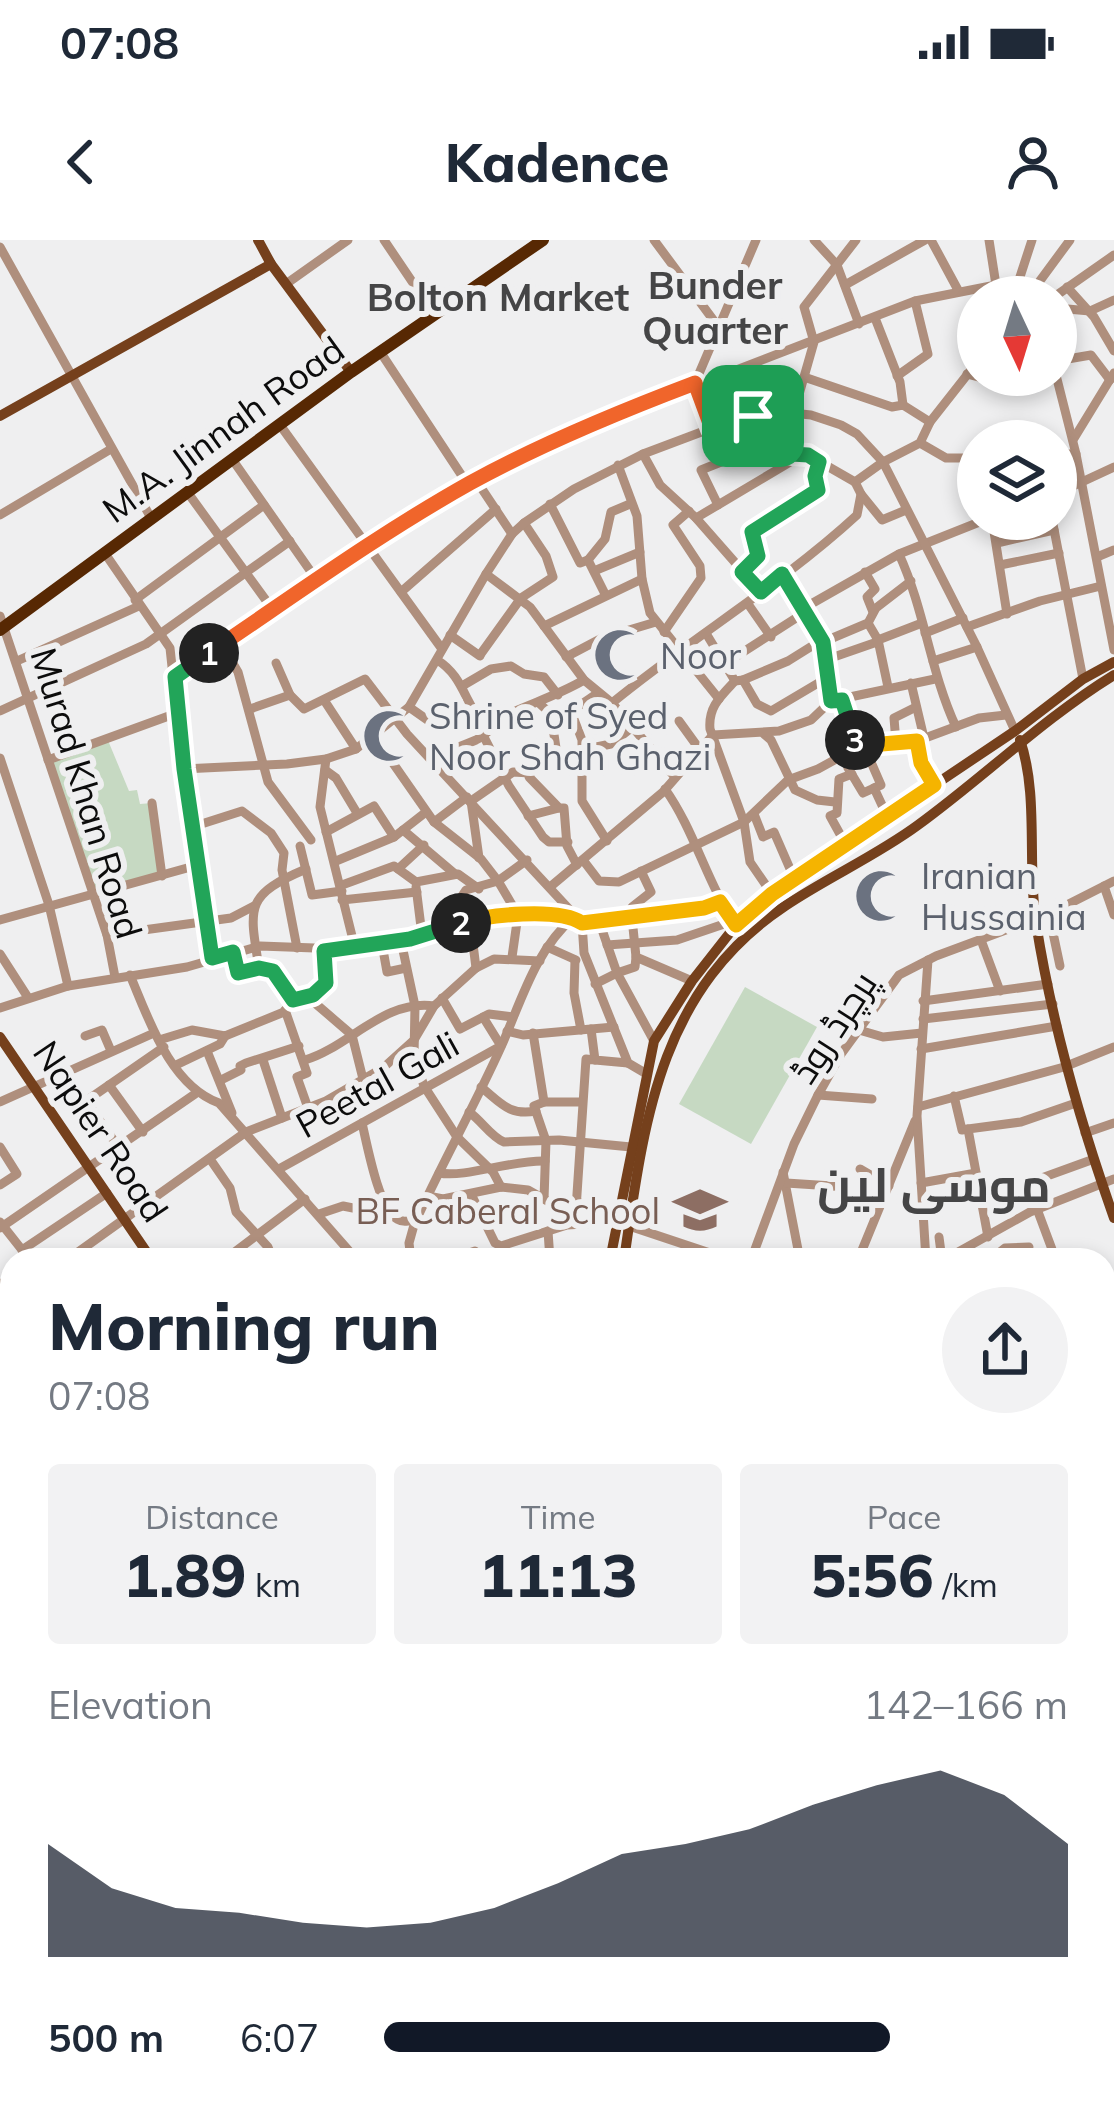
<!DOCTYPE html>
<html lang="en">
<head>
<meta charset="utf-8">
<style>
  :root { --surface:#fff; --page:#f2f2f3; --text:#1f2937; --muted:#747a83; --accent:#111827 }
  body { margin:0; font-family:Mulish,Cairo,sans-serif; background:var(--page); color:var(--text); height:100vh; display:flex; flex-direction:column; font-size:45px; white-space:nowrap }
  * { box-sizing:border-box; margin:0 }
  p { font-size:39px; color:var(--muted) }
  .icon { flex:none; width:66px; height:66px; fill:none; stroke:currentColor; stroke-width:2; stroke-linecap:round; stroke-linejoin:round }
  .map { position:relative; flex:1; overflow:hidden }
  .side { position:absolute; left:0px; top:1008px; width:1116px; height:858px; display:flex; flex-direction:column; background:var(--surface); border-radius:36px 36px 0 0; box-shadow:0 6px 18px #0003 }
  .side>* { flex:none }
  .needle { width:78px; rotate:176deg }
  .buttons { position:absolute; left:957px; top:36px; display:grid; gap:24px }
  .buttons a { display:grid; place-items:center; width:120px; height:120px; border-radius:50%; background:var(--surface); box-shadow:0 6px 18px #0003; font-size:60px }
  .pin { position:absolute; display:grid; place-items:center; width:102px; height:102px; color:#fff; margin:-51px; border-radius:24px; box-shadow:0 6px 18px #0006 }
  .km { position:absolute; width:60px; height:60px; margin:-30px; border-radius:50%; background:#222; color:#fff; font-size:33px; line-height:60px; text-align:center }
  .round { display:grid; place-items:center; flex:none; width:126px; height:126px; border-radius:63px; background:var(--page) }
  .overview { display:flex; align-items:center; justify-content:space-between; height:204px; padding:0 48px }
  h1 { font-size:66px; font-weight:800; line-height:90px }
  .stats { display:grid; grid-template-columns:repeat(3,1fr); gap:18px; height:204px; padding:12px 48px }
  .stats div { display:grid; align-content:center; border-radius:12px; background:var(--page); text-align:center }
  .stats b { font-size:60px; font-weight:800 }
  .stats small { font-size:33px; font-weight:400 }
  .stats p { font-size:33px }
  .chart { height:336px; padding:24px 48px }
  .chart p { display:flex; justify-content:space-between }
  .chart svg { width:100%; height:216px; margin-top:12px; fill:var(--accent); opacity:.7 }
  ul { padding:0 48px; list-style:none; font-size:39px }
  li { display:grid; grid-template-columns:192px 144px 1fr; align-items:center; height:90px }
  li i { height:30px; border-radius:15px; background:var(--accent) }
  .status { display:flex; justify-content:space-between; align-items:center; height:84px; padding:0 60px; background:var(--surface); direction:ltr }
  .status svg { height:33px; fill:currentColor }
  header { display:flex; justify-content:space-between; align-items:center; height:156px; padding:0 48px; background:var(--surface); font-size:54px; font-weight:800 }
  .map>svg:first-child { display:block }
  .green { fill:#c6d9c2 }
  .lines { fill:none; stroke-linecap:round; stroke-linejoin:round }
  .minor { stroke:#af8f7d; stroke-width:9 }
  .major { stroke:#75401c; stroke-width:10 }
  .highway { stroke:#572803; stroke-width:12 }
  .split-1-casing { stroke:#fff; stroke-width:24 }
  .split-2-casing { stroke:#fff; stroke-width:24 }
  .split-3-casing { stroke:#fff; stroke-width:24 }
  .split-4-casing { stroke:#fff; stroke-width:24 }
  .split-1 { stroke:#f0652b; stroke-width:15 }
  .split-2 { stroke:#22a559; stroke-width:15 }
  .split-3 { stroke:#f5b400; stroke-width:15 }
  .split-4 { stroke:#22a559; stroke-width:15 }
  .labels { text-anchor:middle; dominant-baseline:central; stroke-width:12; stroke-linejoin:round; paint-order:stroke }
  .street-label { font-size:36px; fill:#0c0c0c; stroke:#efeff0 }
  .worship-label { font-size:36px; fill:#5b616d; stroke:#efeff0; text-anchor:start }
  .education-label { font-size:36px; fill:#785e54; stroke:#efeff0; text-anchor:end }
  .neighbourhood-label { font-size:39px; font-weight:bold; fill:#454546; stroke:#efeff0 }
  .district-label { font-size:48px; font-weight:bold; fill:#454546; stroke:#efeff0 }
</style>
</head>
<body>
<div class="status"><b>07:08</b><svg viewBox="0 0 49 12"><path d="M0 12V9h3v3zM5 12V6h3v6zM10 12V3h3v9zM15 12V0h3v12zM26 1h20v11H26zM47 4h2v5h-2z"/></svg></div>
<header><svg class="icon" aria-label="back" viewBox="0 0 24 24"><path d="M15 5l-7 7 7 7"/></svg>Kadence<svg class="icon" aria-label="person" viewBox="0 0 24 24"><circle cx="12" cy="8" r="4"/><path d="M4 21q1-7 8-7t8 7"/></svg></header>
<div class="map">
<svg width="1114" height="1866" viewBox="0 0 1114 1866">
  <rect width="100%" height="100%" fill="#efeff0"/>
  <!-- green -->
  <g class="green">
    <path d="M107,498L129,551L137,550L140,564L152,563L162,636L93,654L48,520Z"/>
    <path d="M745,747L817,787L751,904L679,864Z"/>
  </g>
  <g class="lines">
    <!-- minor -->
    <g class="minor">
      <path d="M384,0L434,74"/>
      <path d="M654,0L720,89"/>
      <path d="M814,0L837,25L859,84"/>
      <path d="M931,0L958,50"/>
      <path d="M989,0L996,45"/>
      <path d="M0,7L151,278"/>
      <path d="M286,44L348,0"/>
      <path d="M845,45L925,0"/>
      <path d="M1017,46L1032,0"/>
      <path d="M1067,47L1094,77L1114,111"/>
      <path d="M1028,57L1070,0"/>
      <path d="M1054,57L1114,15"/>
      <path d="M1056,68L1090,71L1114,60"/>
      <path d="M875,78L900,142L903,165"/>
      <path d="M381,113L468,245"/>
      <path d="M1056,121L1091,115L1110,140"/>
      <path d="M967,134L982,138L1009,135"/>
      <path d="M1056,135L1076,214L1114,410"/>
      <path d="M897,136L928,114L915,61"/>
      <path d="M804,137L892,167L903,165L930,182"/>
      <path d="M794,172L814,102L804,67L856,0"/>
      <path d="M280,185L442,409"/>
      <path d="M712,189L695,143L756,0"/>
      <path d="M1073,200L1114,133"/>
      <path d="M920,203L946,218H978"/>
      <path d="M643,214L660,245L696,278L761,352"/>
      <path d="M1056,214H1076"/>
      <path d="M792,215H808L855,242"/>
      <path d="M232,219L316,339"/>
      <path d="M618,225L637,276L642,339L650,373L719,459"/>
      <path d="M476,240L512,294"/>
      <path d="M188,253L273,370"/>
      <path d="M861,254L882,280L906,270"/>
      <path d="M1056,254L1114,227"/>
      <path d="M550,264L580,323L588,320L605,354"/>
      <path d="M718,265L701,230L736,216L787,205"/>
      <path d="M0,275L111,209"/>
      <path d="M696,278L792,221L782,172"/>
      <path d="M992,279L1007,374"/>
      <path d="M1052,279L1083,439"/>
      <path d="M997,303L1054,290"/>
      <path d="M104,312L170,408L183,529L212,718"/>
      <path d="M899,314C925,371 930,431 956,487"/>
      <path d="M1097,317L1114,310"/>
      <path d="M588,320L605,299L611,272L630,264"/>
      <path d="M1000,325L1059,313"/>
      <path d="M594,331L640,312"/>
      <path d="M743,332L758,316L752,292L818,251L815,236L819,222"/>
      <path d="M865,332L875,349L867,357L873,372"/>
      <path d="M486,334L530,367L584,440L612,463L674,536"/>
      <path d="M782,334L823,402L831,461"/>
      <path d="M401,352L496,269"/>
      <path d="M135,360L264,265"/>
      <path d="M748,364L771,397"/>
      <path d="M804,368L899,314L987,279"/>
      <path d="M0,376L107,695L115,737"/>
      <path d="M868,383L878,400L888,447"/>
      <path d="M544,386L642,339"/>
      <path d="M967,387L1040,361L1101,346"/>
      <path d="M664,392L701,338L700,326L673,285L689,271"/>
      <path d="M925,393L963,378"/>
      <path d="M450,395L480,416"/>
      <path d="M707,395L735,441L743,440L757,464L771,471L825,439"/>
      <path d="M878,400L922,383"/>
      <path d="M823,402L868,383L876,368L911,341"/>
      <path d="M222,405L238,432L268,542L311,600"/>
      <path d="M480,415L521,358L553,337L546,316L524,283"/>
      <path d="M566,417L602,398L656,382"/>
      <path d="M828,419L877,402"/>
      <path d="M437,420C464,436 465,466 487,489"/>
      <path d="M17,421L139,366"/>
      <path d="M933,421L977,407"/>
      <path d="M276,423L290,455"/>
      <path d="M726,423L807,371"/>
      <path d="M175,437L374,300L468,245L617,176L915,61L996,45L1017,46L1029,57"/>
      <path d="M743,440L788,421L820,401"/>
      <path d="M735,441C721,456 708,467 710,489L744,582L750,622L772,654"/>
      <path d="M911,443L924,498"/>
      <path d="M462,446L491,429L511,426L524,434L544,437L558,455"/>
      <path d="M324,460L356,509"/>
      <path d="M842,460L858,507"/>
      <path d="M612,463C691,398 781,345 857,275L861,254L855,242L883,222L920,203L930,182L978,121"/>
      <path d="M540,464L551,474L557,515"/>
      <path d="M409,467L436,486"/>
      <path d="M250,469L290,455L304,469L365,439L407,494L582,683L584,713L628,823L645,833"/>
      <path d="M0,471L146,404L290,301"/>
      <path d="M572,474L582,500V561L607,601"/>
      <path d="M679,481L700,510"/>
      <path d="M551,485L598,453"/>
      <path d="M764,494L771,500L795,550L817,560L835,562"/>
      <path d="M483,495L509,546L543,597L549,602H568"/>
      <path d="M374,496L434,582L481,619L498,641L518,675L512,717"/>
      <path d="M917,501L921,523L935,545"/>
      <path d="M896,503L894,478L916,467"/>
      <path d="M864,506L881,545L874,548L888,578"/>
      <path d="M845,513L848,528L863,553L874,548"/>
      <path d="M0,518L49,665L68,746"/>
      <path d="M326,519L320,567L355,708"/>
      <path d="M48,520L177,473"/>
      <path d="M434,523C447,510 459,507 476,500C489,494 498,479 513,472C538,461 560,454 584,440"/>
      <path d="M183,529L287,524L326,519L356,509L409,467L486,334L512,294L524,283L574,249L643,214L728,182L782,172L811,175L841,185L857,194L883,222L977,407L1015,491"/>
      <path d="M325,530L336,538L357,573"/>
      <path d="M530,533L557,515L611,504L630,489"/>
      <path d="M530,533L529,537L559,568H564L567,606L577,625"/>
      <path d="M665,549C695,591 707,644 736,685"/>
      <path d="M152,563L162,636"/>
      <path d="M754,574L763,597L774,592L794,638"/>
      <path d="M528,576L559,568"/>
      <path d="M434,582L467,557"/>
      <path d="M192,587L242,571L271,593L284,613L282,630L297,708"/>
      <path d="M403,590L455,634"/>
      <path d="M326,592L374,566L394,597L426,572"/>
      <path d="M846,605L830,576L837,573L839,539L852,534"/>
      <path d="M300,606L312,655L342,651"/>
      <path d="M479,618L471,561L513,532L530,533"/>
      <path d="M583,620L599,641L619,642L744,582L788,540L818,529L858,507L917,501L979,478L1006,475"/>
      <path d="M336,621L394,597"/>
      <path d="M398,629L424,605"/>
      <path d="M342,645L394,626L416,642L458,634L479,649"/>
      <path d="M1104,646L1114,675"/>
      <path d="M416,647L422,695"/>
      <path d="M550,647L663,552L713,495L779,491L811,480L831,461L935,439"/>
      <path d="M342,660L417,652"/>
      <path d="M1049,674L1060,726"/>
      <path d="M630,678L632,667L651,652L641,631"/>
      <path d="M632,678L636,717L692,741"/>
      <path d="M0,680L198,625"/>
      <path d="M470,680L476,728"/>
      <path d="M461,683L458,662L466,650L498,641L527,620"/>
      <path d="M582,683L704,668L720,662"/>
      <path d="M107,695L231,678L254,666"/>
      <path d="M981,700L1000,751"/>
      <path d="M401,701L415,766L414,816L424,846L457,897L493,932L501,947"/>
      <path d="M382,704L387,732L406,728"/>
      <path d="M607,705L677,700L733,681"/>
      <path d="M547,707L576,720"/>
      <path d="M234,713L238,733L259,728L273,731L293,760"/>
      <path d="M0,714L27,756"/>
      <path d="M636,717L635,727L617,733L654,801"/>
      <path d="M575,720L574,753L581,790"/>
      <path d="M259,728C249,666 245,655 306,629"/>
      <path d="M130,735C149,780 170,845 219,863L357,1020"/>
      <path d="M595,744L617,733L599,681"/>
      <path d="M313,755L316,764L352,795L363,839"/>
      <path d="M442,758L460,789L489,774L513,777"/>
      <path d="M923,761L1048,744"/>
      <path d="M0,768L68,746L187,727L260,706L342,709L409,699L470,680L518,675L574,677"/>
      <path d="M285,770L307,833L297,837L308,868"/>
      <path d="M923,779L1053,764"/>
      <path d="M591,789L595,820L628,823"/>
      <path d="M859,790L883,797L922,793"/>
      <path d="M507,791L523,795L614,787"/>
      <path d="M533,793L544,862L534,866L546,901L544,959"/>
      <path d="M85,796L102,790L111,811"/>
      <path d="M159,800L192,790L225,796L284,772L293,760L313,755L326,743L324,711"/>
      <path d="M921,809L1057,786"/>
      <path d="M207,811L232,873"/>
      <path d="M263,820L282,878"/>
      <path d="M305,820C349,807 384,759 434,766"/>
      <path d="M176,825L220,804L225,796"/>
      <path d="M65,831L119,908"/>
      <path d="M221,840L241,830L240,826L246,823L299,806"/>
      <path d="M109,845L143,892"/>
      <path d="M481,847C501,863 509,876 536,871"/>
      <path d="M818,855L872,859"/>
      <path d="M954,856L962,890L968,889"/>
      <path d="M86,861L164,807"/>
      <path d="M0,862L154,793"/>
      <path d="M544,862H581"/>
      <path d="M918,867L1064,827L1114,807"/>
      <path d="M469,872C482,881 491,897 504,902L559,900L631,907"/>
      <path d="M362,883C367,904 379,970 397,979C404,983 408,981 416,979"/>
      <path d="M1085,893L1114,883"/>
      <path d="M0,907L17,934L0,945"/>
      <path d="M210,919L230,948L236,972L268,1007L273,1020"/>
      <path d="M279,929L501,806L483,777"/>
      <path d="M860,929L889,946"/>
      <path d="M783,932L800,1020"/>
      <path d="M439,933C466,938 511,920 545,921"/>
      <path d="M786,943L848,947"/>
      <path d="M921,943L976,933"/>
      <path d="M471,954L495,1003L501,1006L567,985L616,982"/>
      <path d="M428,956L443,959L501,947L528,950L551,963L577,960"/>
      <path d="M981,960L1094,919"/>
      <path d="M1037,969L1056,1020"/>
      <path d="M319,974L343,966L368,971L384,962"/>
      <path d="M0,982L30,1020"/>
      <path d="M575,984L586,819L595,820"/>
      <path d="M629,986L731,1020"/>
      <path d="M0,988L195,854"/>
      <path d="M548,991L550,1020"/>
      <path d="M939,997L942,1020"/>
      <path d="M988,997L968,889L1021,882L1076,863"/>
      <path d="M22,1010L107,953"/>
      <path d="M67,1020L246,892L326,861L383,828L414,800L434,766L476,728L494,719L540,721"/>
      <path d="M224,1020L305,959"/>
      <path d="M411,1020L409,1003L414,985C441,925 474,867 501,807C521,762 535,710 574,677"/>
      <path d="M449,1020L475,1011L478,1020"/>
      <path d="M751,1020L794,904L818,855L841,814L899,735L936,716L1049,674L1114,641"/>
      <path d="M858,1020L915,881"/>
      <path d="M926,1020L917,876L928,720"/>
      <path d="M944,1020L1030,972L1114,939"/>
      <path d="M990,1020L1005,1008L1029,1007"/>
      <path d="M0,1044L12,1038"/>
      <path d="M1104,1070L1114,1067"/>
      <path d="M1104,1133L1114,1130"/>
      <path d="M0,1148L12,1140"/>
      <path d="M1104,1149L1114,1176"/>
      <path d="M0,1191L12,1183"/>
      <path d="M1104,1205L1114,1201"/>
      <path d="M0,1238L12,1258"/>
      <path d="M1104,1274L1114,1292"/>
      <path d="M1104,1315L1114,1311"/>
      <path d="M1104,1322L1114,1352"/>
      <path d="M1104,1441L1114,1438"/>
      <path d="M1104,1465L1114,1463"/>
      <path d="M1104,1484L1114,1482"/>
      <path d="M1104,1504L1114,1502"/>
      <path d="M1104,1521L1114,1518"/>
      <path d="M0,1522L12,1527"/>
      <path d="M1104,1557L1114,1556"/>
      <path d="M1104,1580L1114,1579"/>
      <path d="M1104,1601L1114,1599"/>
      <path d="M1104,1632L1114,1631"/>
      <path d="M1104,1655L1114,1653"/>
      <path d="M1104,1684L1114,1683"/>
      <path d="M1104,1719L1114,1717"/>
      <path d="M0,1741L12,1750"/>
      <path d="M1104,1752L1114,1751"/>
      <path d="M1104,1786L1114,1784"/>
      <path d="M1104,1820L1114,1819"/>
      <path d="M0,1852H12"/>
      <path d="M1104,1853L1114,1851"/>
      <path d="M49,1854L52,1866"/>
      <path d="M120,1854L125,1866"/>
      <path d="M149,1854L157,1866"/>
      <path d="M192,1854L198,1861"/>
      <path d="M696,1854L701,1866"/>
      <path d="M780,1854L786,1866"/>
      <path d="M902,1854L906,1866"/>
      <path d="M1019,1854L1023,1866"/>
      <path d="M393,1866L403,1854"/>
      <path d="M475,1866L491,1854"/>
      <path d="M552,1866L555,1854"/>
      <path d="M915,1866L946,1854"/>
      <path d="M960,1866L991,1854"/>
      <path d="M1030,1866L1095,1854"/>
    </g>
    <!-- major -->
    <g class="major">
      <path d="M258,0L271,24L351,132"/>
      <path d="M0,176L271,24"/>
      <path d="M1020,500C1039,554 1027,626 1036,683C1052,784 1080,882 1114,978"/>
      <path d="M0,797L152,1020"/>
      <path d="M610,1020L654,801L692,741L736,685L772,654L1015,491L1083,439L1114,422"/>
      <path d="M624,1020C644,882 659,750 785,666C828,637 876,616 918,585C984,537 1044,478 1114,435"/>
      <path d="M0,1332L12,1319"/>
      <path d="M664,1854L666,1866"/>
      <path d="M850,1854L856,1866"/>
      <path d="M233,1866L244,1854"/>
      <path d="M247,1866L259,1854"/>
      <path d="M352,1866L354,1854"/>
    </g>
    <!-- highway -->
    <path class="highway" d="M0,390L351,132L543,0"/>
  </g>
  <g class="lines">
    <!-- split-1 casing -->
    <g class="split-1-casing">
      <path id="split-1" d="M209,413C295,355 379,294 470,243C539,205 621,171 695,143L712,189L753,176"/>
    </g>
    <!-- split-2 casing -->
    <g class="split-2-casing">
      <path id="split-2" d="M209,413L175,437L184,529L212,718L233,712L238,733L259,728L273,731L293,760L313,755L326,743L324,711L410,699L461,683"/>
    </g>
    <!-- split-3 casing -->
    <g class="split-3-casing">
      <path id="split-3" d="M461,683C488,675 558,667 582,683L704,668L720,662L736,685L772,654L934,545L921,523L917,501L858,506L855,500"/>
    </g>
    <!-- split-4 casing -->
    <g class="split-4-casing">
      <path id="split-4" d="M753,176L782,172L792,214L808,215L819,222L815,236L818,250L752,292L758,316L742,332L761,352L782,334L823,402L831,461L842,460L855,500"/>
    </g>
    <!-- split-1 -->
    <use href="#split-1" class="split-1"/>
    <!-- split-2 -->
    <use href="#split-2" class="split-2"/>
    <!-- split-3 -->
    <use href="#split-3" class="split-3"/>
    <!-- split-4 -->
    <use href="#split-4" class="split-4"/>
  </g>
  <!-- icons -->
  <defs>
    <g id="mosque-bare" transform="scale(4.14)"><path d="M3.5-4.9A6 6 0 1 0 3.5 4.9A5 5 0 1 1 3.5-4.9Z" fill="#6b7280" stroke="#efeff0" stroke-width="2.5" paint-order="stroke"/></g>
    <g id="university-bare" transform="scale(4.14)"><path d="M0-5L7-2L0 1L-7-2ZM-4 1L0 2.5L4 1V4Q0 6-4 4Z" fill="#8d6e63" stroke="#efeff0" stroke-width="2.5" paint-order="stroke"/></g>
  </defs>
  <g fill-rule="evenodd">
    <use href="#mosque-bare" x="620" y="415"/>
    <use href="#mosque-bare" x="389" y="496"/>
    <use href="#mosque-bare" x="881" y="656"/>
    <use href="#university-bare" x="700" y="970"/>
  </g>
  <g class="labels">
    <!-- street labels -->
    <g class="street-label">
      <text transform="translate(223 189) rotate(-36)">M.A. Jinnah Road</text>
      <text transform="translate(87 553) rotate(73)">Murad Khan Road</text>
      <text transform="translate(833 787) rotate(-57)">پرچرڈ روڈ</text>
      <text transform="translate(377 844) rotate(-29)">Peetal Gali</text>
      <text transform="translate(101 891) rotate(56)">Napier Road</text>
    </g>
    <!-- worship labels -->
    <g class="worship-label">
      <text x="660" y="415">Noor</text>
      <text x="429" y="475">Shrine of Syed<tspan x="429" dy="41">Noor Shah Ghazi</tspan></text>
      <text x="921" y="635">Iranian<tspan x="921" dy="41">Hussainia</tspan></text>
    </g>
    <!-- education labels -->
    <g class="education-label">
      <text x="660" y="970">BF Caberal School</text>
    </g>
    <!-- neighbourhood labels -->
    <g class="neighbourhood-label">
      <text x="715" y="44">Bunder<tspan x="715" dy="45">Quarter</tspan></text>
      <text x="498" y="56">Bolton Market</text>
    </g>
    <!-- district labels -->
    <g class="district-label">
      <text x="934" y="944">موسی لین</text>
    </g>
  </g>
</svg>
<div class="buttons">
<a><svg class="needle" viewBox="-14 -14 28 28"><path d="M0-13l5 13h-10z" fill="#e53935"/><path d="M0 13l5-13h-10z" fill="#747a83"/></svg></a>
<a><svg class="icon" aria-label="layers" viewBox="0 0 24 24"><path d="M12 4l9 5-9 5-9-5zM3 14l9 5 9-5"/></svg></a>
</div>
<div class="pin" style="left:753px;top:176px;background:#1e9e55"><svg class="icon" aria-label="arrive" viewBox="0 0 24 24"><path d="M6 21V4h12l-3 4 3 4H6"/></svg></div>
<b class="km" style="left:209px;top:413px">1</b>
<b class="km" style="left:461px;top:683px">2</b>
<b class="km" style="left:855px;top:500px">3</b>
<section class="side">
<div class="overview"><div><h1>Morning run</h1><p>07:08</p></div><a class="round"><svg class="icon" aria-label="share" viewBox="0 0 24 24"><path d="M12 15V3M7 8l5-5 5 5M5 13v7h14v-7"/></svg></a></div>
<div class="stats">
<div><p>Distance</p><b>1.89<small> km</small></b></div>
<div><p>Time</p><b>11:13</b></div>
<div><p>Pace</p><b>5:56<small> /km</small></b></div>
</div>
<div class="chart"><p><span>Elevation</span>142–166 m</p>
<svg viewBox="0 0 160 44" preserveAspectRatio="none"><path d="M0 44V21L10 30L20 34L30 35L40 37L50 38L60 37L70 34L80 29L90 23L100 21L110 18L120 13L130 9L140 6L150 11L160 21V44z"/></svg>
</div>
<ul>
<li><b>500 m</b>6:07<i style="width:74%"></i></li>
</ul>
</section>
</div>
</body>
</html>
